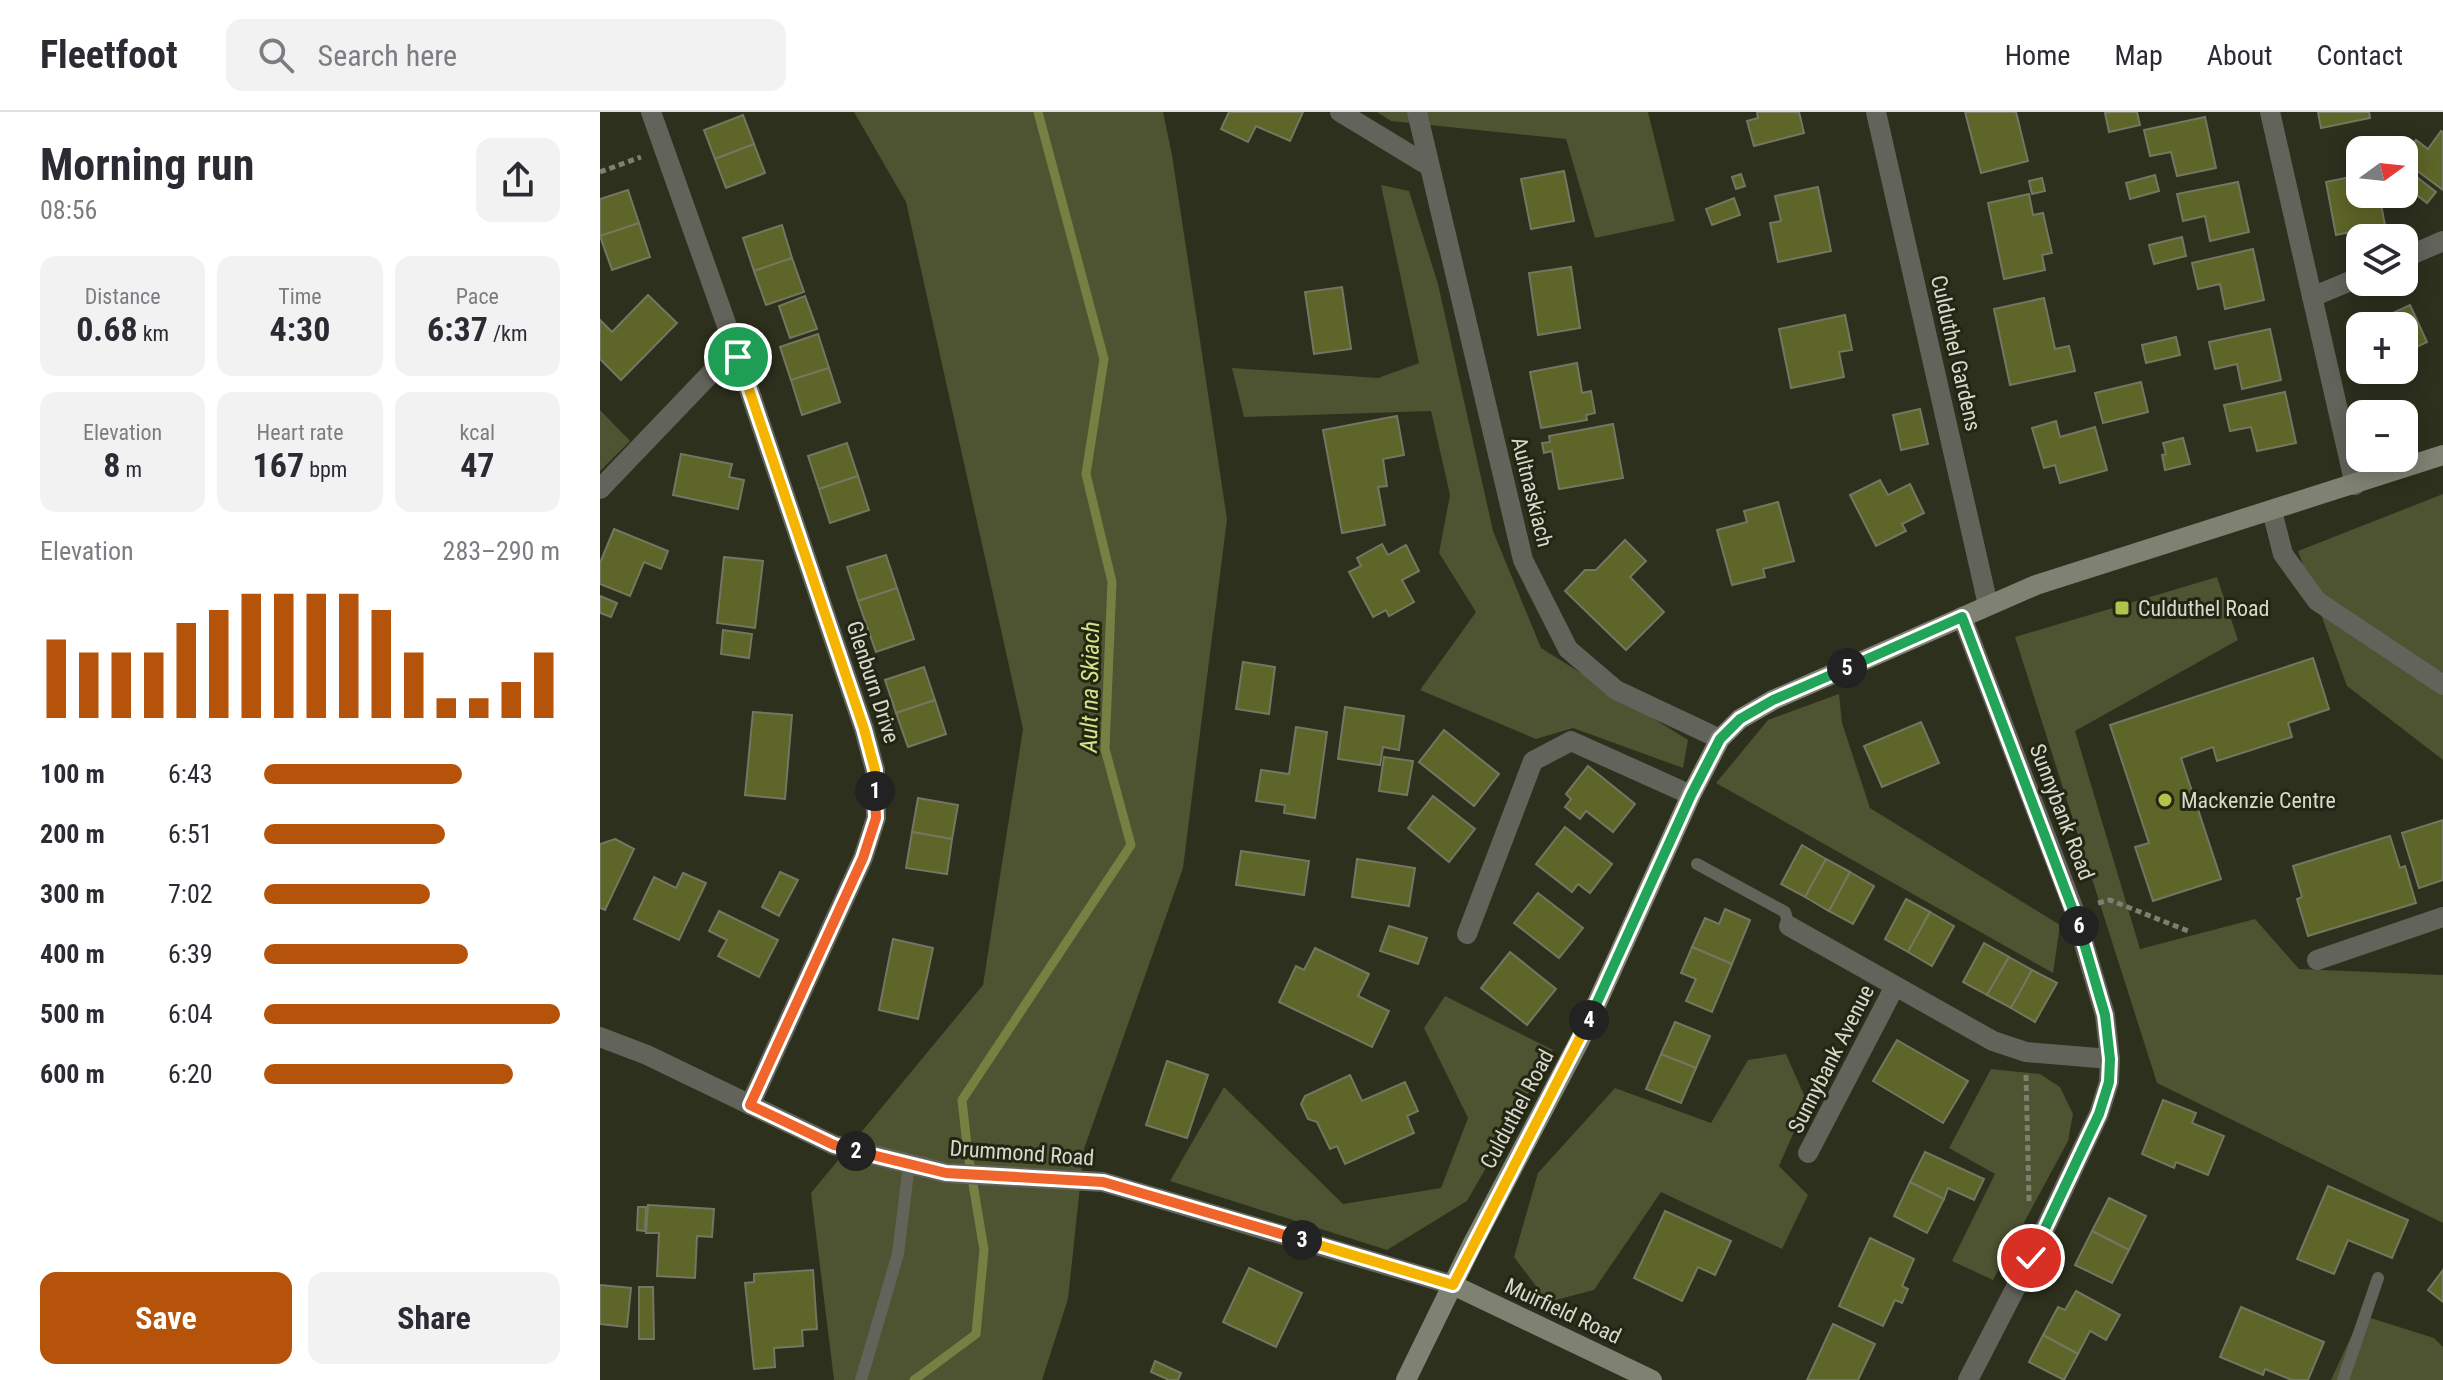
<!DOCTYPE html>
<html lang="en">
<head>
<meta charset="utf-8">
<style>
  :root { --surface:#fff; --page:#f2f2f3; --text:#2b2b33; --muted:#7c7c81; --line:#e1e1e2; --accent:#b45309 }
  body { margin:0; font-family:"Roboto Condensed",sans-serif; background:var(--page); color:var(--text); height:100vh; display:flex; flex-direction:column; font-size:30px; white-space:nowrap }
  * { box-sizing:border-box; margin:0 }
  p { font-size:26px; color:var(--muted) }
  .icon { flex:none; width:44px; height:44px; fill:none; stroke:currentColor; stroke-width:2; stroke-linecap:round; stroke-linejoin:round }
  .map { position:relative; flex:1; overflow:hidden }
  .sheet { display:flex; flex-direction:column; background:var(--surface); width:600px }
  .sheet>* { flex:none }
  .needle { width:52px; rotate:75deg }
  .tools { position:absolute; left:1746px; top:24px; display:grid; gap:16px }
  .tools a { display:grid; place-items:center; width:72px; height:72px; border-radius:16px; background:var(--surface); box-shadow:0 4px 20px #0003; font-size:40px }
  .pin { position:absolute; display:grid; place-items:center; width:68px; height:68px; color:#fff; margin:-34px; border:4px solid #fff; border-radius:50%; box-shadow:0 2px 8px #0007 }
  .km { position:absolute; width:40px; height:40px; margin:-20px; border-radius:50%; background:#222; color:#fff; font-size:22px; line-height:40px; text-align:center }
  .round { display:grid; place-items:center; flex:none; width:84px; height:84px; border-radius:16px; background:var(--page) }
  .head { display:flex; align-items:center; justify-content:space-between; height:136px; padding:0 40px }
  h1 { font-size:44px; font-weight:700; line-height:60px }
  .stats { display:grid; grid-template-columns:repeat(3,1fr); gap:12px; height:136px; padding:8px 40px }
  .stats div { display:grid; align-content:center; border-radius:16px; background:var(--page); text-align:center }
  .stats b { font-size:34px; font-weight:700 }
  .stats small { font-size:22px; font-weight:400 }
  .stats p { font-size:22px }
  .chart { height:224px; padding:16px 40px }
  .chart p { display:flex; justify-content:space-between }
  .chart svg { width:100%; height:144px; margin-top:8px; stroke:var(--accent); stroke-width:6 }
  .button { display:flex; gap:16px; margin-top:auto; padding:16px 40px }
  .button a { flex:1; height:92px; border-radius:16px; background:var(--accent); color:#fff; font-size:32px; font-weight:700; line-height:92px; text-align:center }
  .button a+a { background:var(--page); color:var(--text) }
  ul { padding:0 40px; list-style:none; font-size:26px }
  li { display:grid; grid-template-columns:128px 96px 1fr; align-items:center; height:60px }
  li i { height:20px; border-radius:10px; background:var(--accent) }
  header { display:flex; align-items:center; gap:48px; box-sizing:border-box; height:112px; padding:0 40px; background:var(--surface); border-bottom:2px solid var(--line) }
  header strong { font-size:38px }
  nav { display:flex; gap:44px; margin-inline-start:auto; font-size:28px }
  .search { width:560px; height:72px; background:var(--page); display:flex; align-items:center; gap:20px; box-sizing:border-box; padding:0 28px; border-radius:16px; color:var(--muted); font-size:30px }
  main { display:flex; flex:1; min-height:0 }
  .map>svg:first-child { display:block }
  .green { fill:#4e5331 }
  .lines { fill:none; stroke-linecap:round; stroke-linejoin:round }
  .stream { stroke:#778043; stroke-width:9 }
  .building { fill:#5d6528; stroke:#737761; stroke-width:2 }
  .path { stroke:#7d7f6f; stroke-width:5; stroke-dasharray:6 4; stroke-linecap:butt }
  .lane { stroke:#62645b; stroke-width:12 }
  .street { stroke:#62645b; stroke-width:20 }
  .secondary { stroke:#7f8273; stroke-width:20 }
  .split-1-casing { stroke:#fff; stroke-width:16 }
  .split-2-casing { stroke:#fff; stroke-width:16 }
  .split-3-casing { stroke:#fff; stroke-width:16 }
  .split-4-casing { stroke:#fff; stroke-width:16 }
  .split-5-casing { stroke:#fff; stroke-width:16 }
  .split-6-casing { stroke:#fff; stroke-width:16 }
  .split-7-casing { stroke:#fff; stroke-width:16 }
  .split-1 { stroke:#f5b400; stroke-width:10 }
  .split-2 { stroke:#f0652b; stroke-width:10 }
  .split-3 { stroke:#f0652b; stroke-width:10 }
  .split-4 { stroke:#f5b400; stroke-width:10 }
  .split-5 { stroke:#22a559; stroke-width:10 }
  .split-6 { stroke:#22a559; stroke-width:10 }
  .split-7 { stroke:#22a559; stroke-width:10 }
  .poi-dot { fill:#b3c24b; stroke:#232613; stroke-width:3 }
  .labels { text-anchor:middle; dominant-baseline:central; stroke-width:6; stroke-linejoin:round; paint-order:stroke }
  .street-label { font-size:22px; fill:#d7d9cd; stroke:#232613 }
  .poi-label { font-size:22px; fill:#d7d9cd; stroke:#232613; text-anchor:start }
  .water-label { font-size:24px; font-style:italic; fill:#d5e389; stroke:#232613 }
</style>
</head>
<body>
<header>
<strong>Fleetfoot</strong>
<div class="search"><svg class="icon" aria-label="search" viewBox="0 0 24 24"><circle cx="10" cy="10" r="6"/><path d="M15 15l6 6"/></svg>Search here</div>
<nav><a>Home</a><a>Map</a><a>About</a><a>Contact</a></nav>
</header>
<main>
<section class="sheet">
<div class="head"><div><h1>Morning run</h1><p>08:56</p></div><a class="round"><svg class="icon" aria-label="share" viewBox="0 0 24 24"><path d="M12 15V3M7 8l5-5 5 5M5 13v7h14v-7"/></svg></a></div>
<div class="stats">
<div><p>Distance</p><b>0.68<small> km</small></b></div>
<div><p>Time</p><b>4:30</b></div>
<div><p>Pace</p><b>6:37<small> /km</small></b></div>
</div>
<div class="stats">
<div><p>Elevation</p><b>8<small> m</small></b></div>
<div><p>Heart rate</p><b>167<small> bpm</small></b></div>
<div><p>kcal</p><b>47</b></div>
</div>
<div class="chart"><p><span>Elevation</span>283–290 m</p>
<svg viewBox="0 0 160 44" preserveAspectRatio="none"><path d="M5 44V20M15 44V24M25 44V24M35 44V24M45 44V15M55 44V11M65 44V6M75 44V6M85 44V6M95 44V6M105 44V11M115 44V24M125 44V38M135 44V38M145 44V33M155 44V24"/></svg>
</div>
<ul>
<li><b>100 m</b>6:43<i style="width:67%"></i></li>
<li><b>200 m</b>6:51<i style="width:61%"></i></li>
<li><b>300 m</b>7:02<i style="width:56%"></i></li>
<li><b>400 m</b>6:39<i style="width:69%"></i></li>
<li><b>500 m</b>6:04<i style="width:100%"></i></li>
<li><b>600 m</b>6:20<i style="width:84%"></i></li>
</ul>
<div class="button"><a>Save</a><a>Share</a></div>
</section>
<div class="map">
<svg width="1843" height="1268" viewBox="0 0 1843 1268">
  <rect width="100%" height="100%" fill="#2d301d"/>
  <!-- green -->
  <g class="green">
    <path d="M254,0H563L572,43L627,407L583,756L484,1037L468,1187L442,1268H234L211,1081L383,873L423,617L306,90Z"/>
    <path d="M777,0H1048L1075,109L995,126L966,27L791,9Z"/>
    <path d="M781,73L809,79L838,172L893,419L941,536L1088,628L1083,656L973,616L936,627L820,578L876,500L839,441L850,383L831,299L644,305L632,256L778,266L819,251Z"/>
    <path d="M0,298L30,329L0,359Z"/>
    <path d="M1843,382V648L1747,574L1698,439Z"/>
    <path d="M1617,465L1638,528L1475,619L1540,837L1655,807L1699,857L1843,863V1111L1557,971L1415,525Z"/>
    <path d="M1239,582L1242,611L1270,696L1460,813L1453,861L1116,671L1168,608Z"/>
    <path d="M845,884L953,938L867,1089L787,1138L570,1069L624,975L743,1092L841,1076L868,1006L824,916Z"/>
    <path d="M1186,942L1207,990L1179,1054L1208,1083L1182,1137L1061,1080L994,1178L948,1190L914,1145L938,1061L1015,976L1111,1011L1148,948Z"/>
    <path d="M1391,957L1440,962L1460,975L1473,1002L1468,1029L1393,1168L1352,1149L1395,1062L1349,1036Z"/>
    <path d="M1761,1203L1834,1226L1843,1235V1268H1731Z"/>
  </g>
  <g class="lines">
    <!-- stream -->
    <path class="stream" d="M314,1268L376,1222L384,1138L368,1042L362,988L531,733L505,637L512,470L486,362L504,247L438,0"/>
  </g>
  <!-- building -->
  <g class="building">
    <path d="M629,0H703L690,29L656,14L648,30L621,17Z"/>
    <path d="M1157,0H1199L1204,21L1154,34L1147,9L1158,6Z"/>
    <path d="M1365,0H1416L1428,49L1381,61Z"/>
    <path d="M1512,0H1537L1540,13L1509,20L1505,1Z"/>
    <path d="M1718,0H1769L1770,6L1721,16Z"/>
    <path d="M143,3L154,32L115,47L104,18Z"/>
    <path d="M1605,5L1616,56L1577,64L1571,40L1550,44L1544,18Z"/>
    <path d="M1841,19L1843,20V78L1804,49V44L1816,28L1828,37Z"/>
    <path d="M154,32L165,61L126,76L115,47Z"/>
    <path d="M964,59L974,109L931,117L921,67Z"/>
    <path d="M1141,62L1145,74L1136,77L1132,65Z"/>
    <path d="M1555,63L1559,79L1530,87L1526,71Z"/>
    <path d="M1760,63V82H1779L1785,113L1736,123L1726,70Z"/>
    <path d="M1442,66L1445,79L1432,82L1429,69Z"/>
    <path d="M1818,66L1836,80L1827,91L1809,77Z"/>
    <path d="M1638,70L1649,120L1610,129L1605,104L1583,109L1577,82Z"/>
    <path d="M1218,75L1231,139L1178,150L1170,111L1181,109L1175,84Z"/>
    <path d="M28,78L39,111L0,124V87Z"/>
    <path d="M1429,82L1433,103L1443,101L1452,141L1442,143L1445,158L1404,167L1388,91Z"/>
    <path d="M1134,86L1140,103L1112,113L1106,97Z"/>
    <path d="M39,111L50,145L12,158L0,124Z"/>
    <path d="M182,113L192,146L154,159L143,126Z"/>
    <path d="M1582,125L1586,144L1554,152L1549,133Z"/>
    <path d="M1653,137L1664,188L1625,197L1620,172L1598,177L1592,151Z"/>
    <path d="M192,146L204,180L166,193L154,159Z"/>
    <path d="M971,155L980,216L938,223L929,161Z"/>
    <path d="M742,175L751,237L714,242L705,180Z"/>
    <path d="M48,183L77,211L21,268L0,247V208L12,220Z"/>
    <path d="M205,184L217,217L190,226L179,194Z"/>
    <path d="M1444,186L1455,237L1469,234L1475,259L1410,273L1394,197Z"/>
    <path d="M1810,193L1827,230L1804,241V214L1767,213Z"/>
    <path d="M1245,203L1252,238L1239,240L1244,265L1191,276L1179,217Z"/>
    <path d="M1670,217L1681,268L1642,277L1637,252L1615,257L1609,230Z"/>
    <path d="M218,222L229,256L191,268L180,235Z"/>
    <path d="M1576,225L1580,243L1546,251L1542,233Z"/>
    <path d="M977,251L982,281L991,279L995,301L986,303L987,308L941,316L930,260Z"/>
    <path d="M229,256L240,290L202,303L191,268Z"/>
    <path d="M1541,270L1548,300L1503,311L1495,281Z"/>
    <path d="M1685,280L1696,331L1657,339L1651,315L1630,319L1624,293Z"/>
    <path d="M1320,297L1328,332L1301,338L1293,303Z"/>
    <path d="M797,304L804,343L783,347L787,374L778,375L785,413L742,421L723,318Z"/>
    <path d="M1456,309L1460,325L1495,315L1507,358L1460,371L1455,353L1444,356L1432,316Z"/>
    <path d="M1013,312L1023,366L959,377L952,339L944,341L942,331L950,330L949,324Z"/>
    <path d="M1583,326L1590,352L1565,358L1562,343L1566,342L1563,331Z"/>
    <path d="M247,331L258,364L219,377L208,344Z"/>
    <path d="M81,342L132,352L129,365L144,368L138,397L73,383Z"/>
    <path d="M258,364L269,398L230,411L219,377Z"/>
    <path d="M1280,368L1288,383L1310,372L1324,401L1302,412L1306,419L1276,434L1250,383Z"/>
    <path d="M1178,390L1194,449L1163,457L1165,465L1132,473L1117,418L1147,410L1144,399Z"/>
    <path d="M14,417L68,439L61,457L44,450L30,484L0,472V451Z"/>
    <path d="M1025,428L1046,449L1030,465L1064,500L1026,538L965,479L985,458H996Z"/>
    <path d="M782,432L788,443L806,433L819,459L802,468L814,490L789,504L786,498L773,505L749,460L761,454L757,446Z"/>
    <path d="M286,443L297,476L258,489L247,455Z"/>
    <path d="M124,445L163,449L155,516L117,511Z"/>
    <path d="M297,476L314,527L276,540L258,489Z"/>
    <path d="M0,484L17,491L11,505L0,501Z"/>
    <path d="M123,518L152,522L149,546L121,542Z"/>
    <path d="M1713,546L1729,597L1688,611L1692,625L1617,649L1613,635L1581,646L1621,767L1553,789L1535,735L1549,731L1510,613Z"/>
    <path d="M643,550L675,555L669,602L636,597Z"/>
    <path d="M324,555L335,588L296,601L285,568Z"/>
    <path d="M335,588L346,622L308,635L296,601Z"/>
    <path d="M745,595L804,604L799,638L783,635L780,653L738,647Z"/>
    <path d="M153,600L192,603L185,687L145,683Z"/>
    <path d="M1321,610L1339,651L1282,675L1264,634Z"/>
    <path d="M696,615L727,620L715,706L684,701L685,693L656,689L661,658L689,662Z"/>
    <path d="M844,618L899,662L874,694L819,650Z"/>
    <path d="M784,645L813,649L807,683L779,679Z"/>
    <path d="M988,654L1035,692L1013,720L986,699L980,707L965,695L971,687L966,682Z"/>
    <path d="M833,684L875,717L849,750L808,716Z"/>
    <path d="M318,686L358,693L352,727L312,720Z"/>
    <path d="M1843,708V768L1819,776L1802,721Z"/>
    <path d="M965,715L1012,752L990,781L978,772L972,780L936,752Z"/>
    <path d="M312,720L352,727L347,762L306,756Z"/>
    <path d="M1790,724L1800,756L1805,754L1816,791L1708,824L1697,787L1702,785L1693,754Z"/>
    <path d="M15,727L34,737L5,798L0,796V732Z"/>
    <path d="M1202,733L1226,747L1205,785L1181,772Z"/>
    <path d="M641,739L709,749L704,783L636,773Z"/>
    <path d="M757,747L815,756L809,794L752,785Z"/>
    <path d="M1226,747L1250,760L1229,799L1205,785Z"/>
    <path d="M180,760L198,768L179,804L162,795Z"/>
    <path d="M1250,760L1274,774L1253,812L1229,799Z"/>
    <path d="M83,761L106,771L79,828L34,807L54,765L76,776Z"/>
    <path d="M938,781L983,816L959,846L914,811Z"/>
    <path d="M1306,787L1330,800L1308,840L1285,827Z"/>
    <path d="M1125,797L1150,808L1132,852L1092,835L1105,806L1119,812Z"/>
    <path d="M119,799L178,828L159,865L118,844L127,828L109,819Z"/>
    <path d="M1330,800L1354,814L1332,854L1308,840Z"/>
    <path d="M789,814L827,826L818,852L780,839Z"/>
    <path d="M293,827L333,836L318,907L279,898Z"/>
    <path d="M1384,831L1409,845L1387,883L1363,870Z"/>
    <path d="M1092,835L1132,852L1112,900L1086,889L1096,867L1081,861Z"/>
    <path d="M715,836L769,862L758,884L789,899L772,935L679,890L696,854L704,858Z"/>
    <path d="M910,840L956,877L927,913L881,876Z"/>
    <path d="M1409,845L1432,858L1411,896L1387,883Z"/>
    <path d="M1432,858L1457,871L1435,910L1411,896Z"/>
    <path d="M1075,910L1110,924L1096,956L1061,942Z"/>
    <path d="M1297,928L1368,969L1343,1011L1273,969Z"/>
    <path d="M1061,942L1096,956L1081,991L1046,977Z"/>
    <path d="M567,949L608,963L587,1026L546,1013Z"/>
    <path d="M750,963L762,989L805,970L818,999L807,1004L814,1021L745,1052L737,1034L730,1037L717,1010L708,1007L701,992L705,984Z"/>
    <path d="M1563,988L1596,1001L1592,1011L1624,1024L1608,1063L1576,1050L1574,1056L1542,1042Z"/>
    <path d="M1325,1040L1384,1067L1374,1088L1348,1076L1344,1087L1310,1070Z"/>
    <path d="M1310,1070L1344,1087L1327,1121L1294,1104Z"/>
    <path d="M1728,1074L1808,1108L1792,1146L1748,1128L1734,1162L1697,1147Z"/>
    <path d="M1509,1086L1546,1104L1529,1138L1492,1119Z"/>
    <path d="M48,1093L114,1097L112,1125L97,1124L95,1166L57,1164L59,1121H46Z"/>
    <path d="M38,1095H46L45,1119L37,1118Z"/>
    <path d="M1065,1099L1131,1129L1115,1163L1098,1155L1082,1189L1034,1166Z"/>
    <path d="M1492,1119L1529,1138L1512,1171L1475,1153Z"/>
    <path d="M1270,1126L1314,1147L1302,1174L1308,1177L1302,1191L1295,1188L1283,1214L1239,1194Z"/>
    <path d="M649,1156L702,1181L676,1235L623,1210Z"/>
    <path d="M213,1158L217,1217L202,1218L203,1234L174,1236L175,1255L154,1257L145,1171L154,1170V1162Z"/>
    <path d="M1843,1158V1190L1828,1178Z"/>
    <path d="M0,1173L31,1176L27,1215L0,1212Z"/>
    <path d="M39,1175H53L54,1227H39Z"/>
    <path d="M1476,1179L1520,1203L1506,1228L1490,1219L1478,1242L1443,1223L1458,1195L1465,1198Z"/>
    <path d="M1641,1195L1724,1230L1708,1268H1692L1665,1257L1663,1263L1620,1245Z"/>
    <path d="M1233,1212L1275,1232L1258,1268H1207Z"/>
    <path d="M1443,1223L1478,1242L1464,1268L1429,1250Z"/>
    <path d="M555,1249L581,1261L578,1268H569L551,1260Z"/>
  </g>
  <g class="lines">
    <!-- path -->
    <g class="path">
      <path d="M0,60L41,45"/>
      <path d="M1498,791L1510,788L1588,819"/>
      <path d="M1426,963L1429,1089"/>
    </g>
    <!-- lane -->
    <g class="lane">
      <path d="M1097,752L1185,800L1189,814"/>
      <path d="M261,1268L298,1142L309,1052"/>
      <path d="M1743,1268L1778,1166"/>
    </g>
    <!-- street -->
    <g class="street">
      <path d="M51,0L138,245L264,617L275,658L276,706L263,746L150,993"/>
      <path d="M740,0L829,54"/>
      <path d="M817,0L923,448L968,537L1016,578L1120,627"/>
      <path d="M1276,0L1388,493"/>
      <path d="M1670,0L1755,373"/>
      <path d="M1804,146L1843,129"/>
      <path d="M1712,185L1760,165"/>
      <path d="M0,377L113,259L138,245"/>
      <path d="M1672,399L1683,442L1717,489L1843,573"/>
      <path d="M1362,505L1474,798L1505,903L1510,947L1509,970L1499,1002L1431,1146L1368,1268"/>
      <path d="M1189,814L1393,929L1426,940L1510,947"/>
      <path d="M867,822L933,649L971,629L1091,683"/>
      <path d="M1717,848L1843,805"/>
      <path d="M0,925L47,943L234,1033L346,1061L503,1070L853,1173"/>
      <path d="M1208,1041L1295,874"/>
    </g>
    <!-- secondary -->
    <g class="secondary">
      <path d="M853,1173L1052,1268"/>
      <path d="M806,1268L872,1133L981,926L1091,683L1120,627L1140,607L1173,588L1436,473L1843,343"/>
    </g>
  </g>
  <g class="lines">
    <!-- split-1 casing -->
    <g class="split-1-casing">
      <path id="split-1" d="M138,245L264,617L275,658V679"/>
    </g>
    <!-- split-2 casing -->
    <g class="split-2-casing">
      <path id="split-2" d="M256,1039L234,1033L150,993L263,746L276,706L275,679"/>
    </g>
    <!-- split-3 casing -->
    <g class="split-3-casing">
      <path id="split-3" d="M256,1039L346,1061L503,1070L702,1128"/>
    </g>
    <!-- split-4 casing -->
    <g class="split-4-casing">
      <path id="split-4" d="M702,1128L853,1173L989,908"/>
    </g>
    <!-- split-5 casing -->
    <g class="split-5-casing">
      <path id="split-5" d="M989,908L1091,683L1120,627L1140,607L1173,588L1247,556"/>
    </g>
    <!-- split-6 casing -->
    <g class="split-6-casing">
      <path id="split-6" d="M1247,556L1362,505L1479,814"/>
    </g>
    <!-- split-7 casing -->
    <g class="split-7-casing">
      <path id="split-7" d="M1431,1146L1499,1002L1509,970L1510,947L1505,903L1479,814"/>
    </g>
    <!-- split-1 -->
    <use href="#split-1" class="split-1"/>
    <!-- split-2 -->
    <use href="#split-2" class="split-2"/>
    <!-- split-3 -->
    <use href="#split-3" class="split-3"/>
    <!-- split-4 -->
    <use href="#split-4" class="split-4"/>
    <!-- split-5 -->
    <use href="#split-5" class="split-5"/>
    <!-- split-6 -->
    <use href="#split-6" class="split-6"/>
    <!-- split-7 -->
    <use href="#split-7" class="split-7"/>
  </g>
  <!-- markers -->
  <g class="poi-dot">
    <rect x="1514" y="488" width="16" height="16" rx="4"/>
    <circle cx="1565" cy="688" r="8"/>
  </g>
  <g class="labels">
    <!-- street labels -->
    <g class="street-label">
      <text transform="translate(1356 241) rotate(77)">Culduthel Gardens</text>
      <text transform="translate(932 380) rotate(76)">Aultnaskiach</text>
      <text transform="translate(273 570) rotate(72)">Glenburn Drive</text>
      <text transform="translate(1462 700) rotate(69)">Sunnybank Road</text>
      <text transform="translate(1231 947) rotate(-63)">Sunnybank Avenue</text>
      <text transform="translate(917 997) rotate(-62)">Culduthel Road</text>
      <text transform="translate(422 1041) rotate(4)">Drummond Road</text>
      <text transform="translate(963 1199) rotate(25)">Muirfield Road</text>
    </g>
    <!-- poi labels -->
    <g class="poi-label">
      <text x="1538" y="496">Culduthel Road</text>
      <text x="1581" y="688">Mackenzie Centre</text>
    </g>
    <!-- water labels -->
    <g class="water-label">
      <text transform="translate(490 575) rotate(-89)">Ault na Skiach</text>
    </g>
  </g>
</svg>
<div class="tools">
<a><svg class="needle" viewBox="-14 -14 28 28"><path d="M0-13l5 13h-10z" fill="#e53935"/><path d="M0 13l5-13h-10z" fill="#7c7c81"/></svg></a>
<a><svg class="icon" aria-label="layers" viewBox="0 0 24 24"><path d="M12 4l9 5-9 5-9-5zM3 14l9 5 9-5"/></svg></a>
<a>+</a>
<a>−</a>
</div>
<div class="pin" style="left:138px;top:245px;background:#1e9e55"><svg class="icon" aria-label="arrive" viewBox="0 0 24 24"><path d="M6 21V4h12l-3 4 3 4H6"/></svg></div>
<div class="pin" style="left:1431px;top:1146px;background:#d93025"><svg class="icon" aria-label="check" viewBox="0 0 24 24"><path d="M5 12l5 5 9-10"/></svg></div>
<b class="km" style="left:275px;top:679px">1</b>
<b class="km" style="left:256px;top:1039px">2</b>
<b class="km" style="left:702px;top:1128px">3</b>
<b class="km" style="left:989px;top:908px">4</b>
<b class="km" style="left:1247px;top:556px">5</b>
<b class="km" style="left:1479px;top:814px">6</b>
</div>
</main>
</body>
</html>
